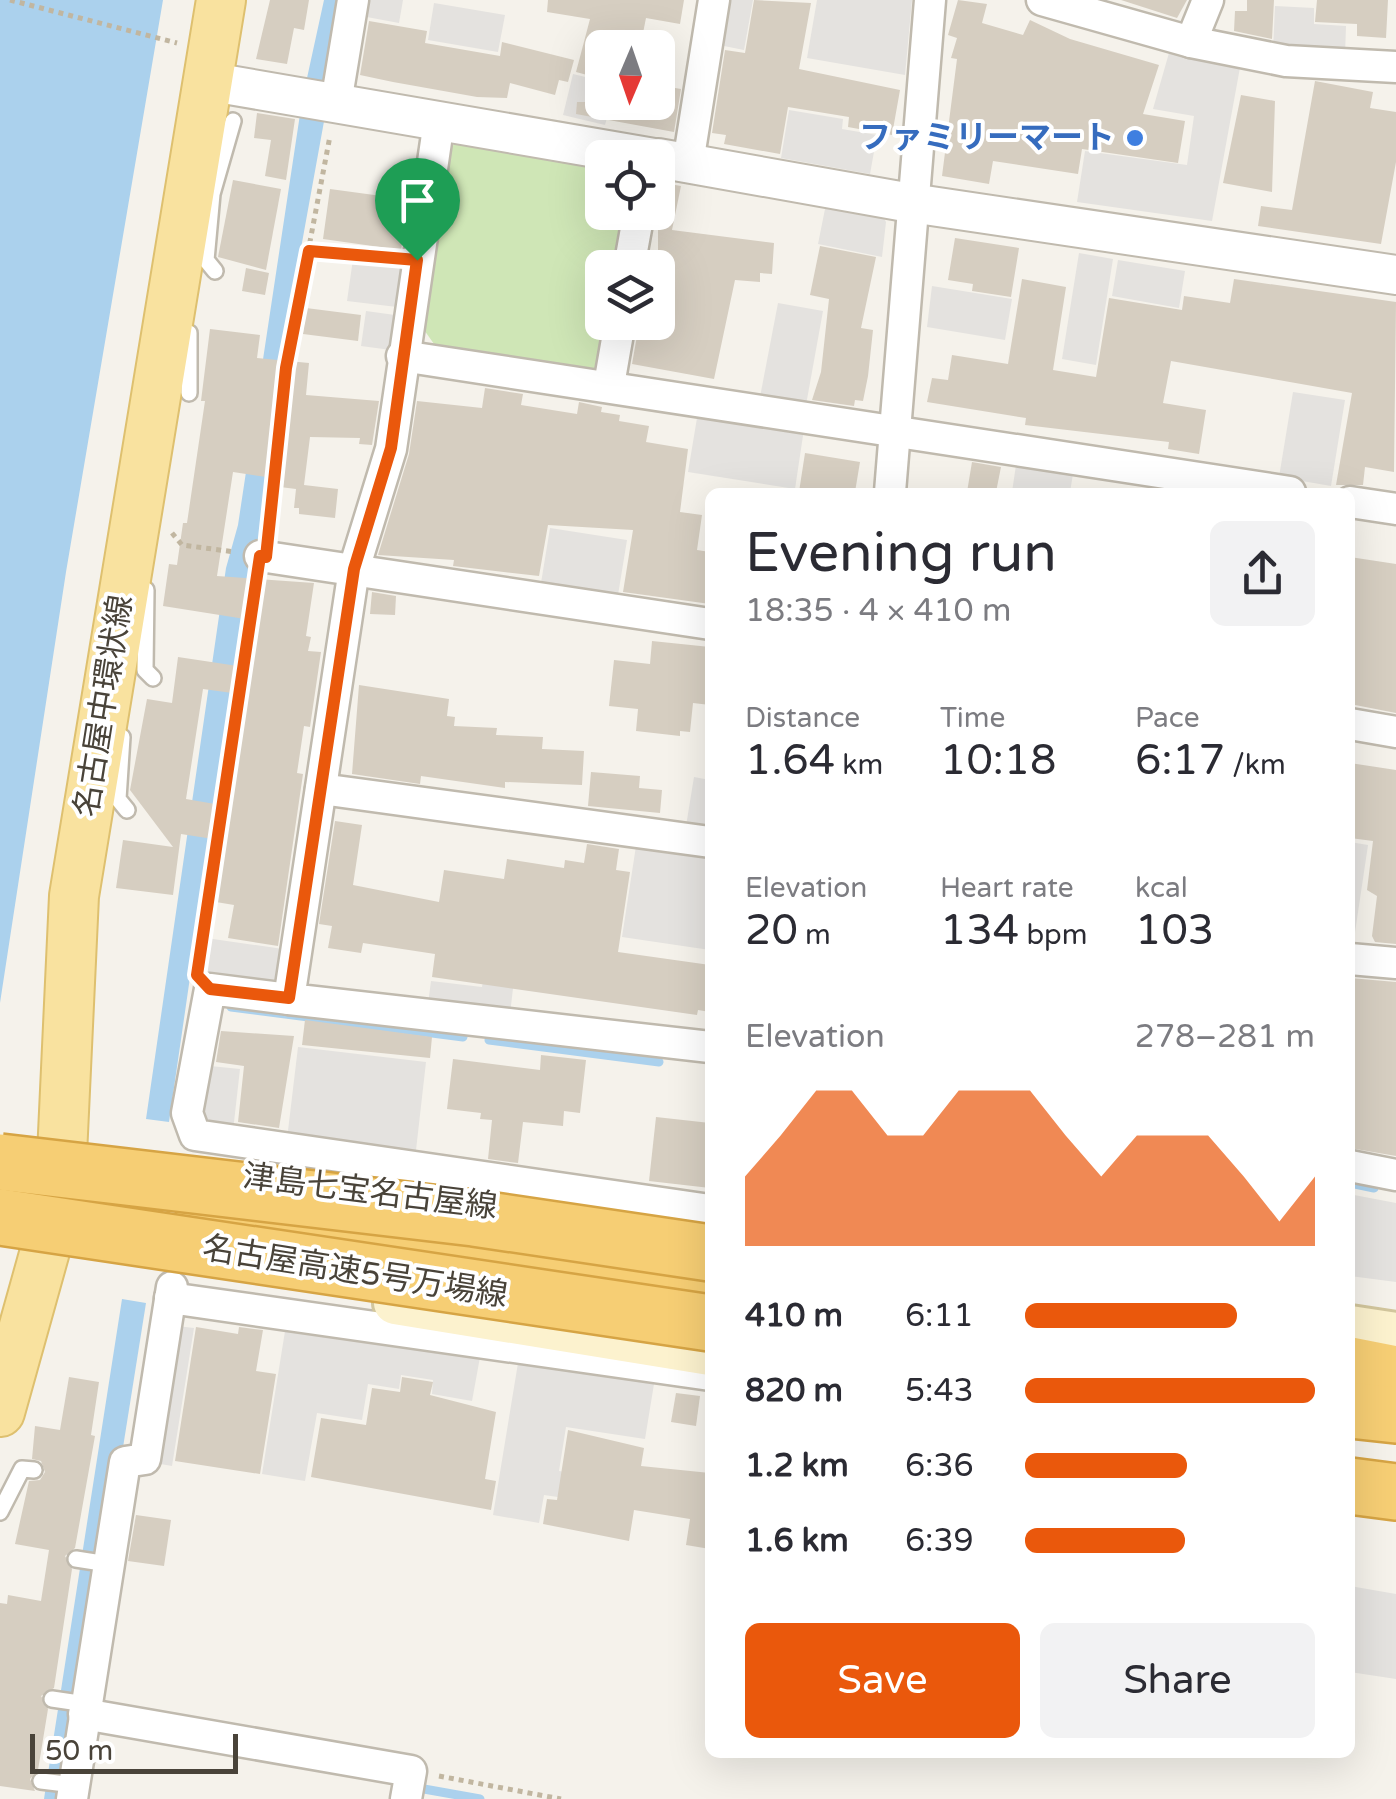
<!DOCTYPE html>
<html lang="en">
<head>
<meta charset="utf-8">
<style>
  :root { --surface:#fff; --page:#f2f2f3; --text:#2b2b33; --muted:#7c7c81; --accent:#ea580c }
  body { margin:0; font-family:"Varela Round","Noto Sans JP",sans-serif; background:var(--page); color:var(--text); height:100vh; display:flex; flex-direction:column; font-size:38px; white-space:nowrap }
  * { box-sizing:border-box; margin:0 }
  p { font-size:32px; color:var(--muted) }
  .icon { flex:none; width:55px; height:55px; fill:none; stroke:currentColor; stroke-width:2; stroke-linecap:round; stroke-linejoin:round }
  .map { position:relative; flex:1; overflow:hidden }
  .side { position:absolute; left:705px; top:488px; width:650px; height:1270px; display:flex; flex-direction:column; background:var(--surface); border-radius:15px; box-shadow:0 10px 40px #0002 }
  .side>* { flex:none }
  .needle { width:65px; rotate:182deg }
  .fabs { position:absolute; left:585px; top:30px; display:grid; gap:20px }
  .fabs a { display:grid; place-items:center; width:90px; height:90px; border-radius:15px; background:var(--surface); box-shadow:0 10px 40px #0002; font-size:50px }
  .scale { position:absolute; left:30px; bottom:25px; width:208px; box-sizing:border-box; padding-left:10px; border:5px solid #494339; border-top:0; font-size:28px; line-height:35px; white-space:nowrap; color:#494339; -webkit-text-stroke:8px #fff; paint-order:stroke }
  .pin { position:absolute; display:grid; place-items:center; width:85px; height:85px; color:#fff; margin:-102px -42px; border-radius:50% 50% 50% 0; rotate:-45deg; box-shadow:0 0 10px #0007 }
  .pin .icon { rotate:45deg }
  .round { display:grid; place-items:center; flex:none; width:105px; height:105px; border-radius:15px; background:var(--page) }
  .summary { display:flex; align-items:center; justify-content:space-between; height:170px; padding:0 40px }
  h1 { font-size:55px; font-weight:600; line-height:75px }
  .figures { display:grid; grid-template-columns:repeat(3,1fr); gap:15px; height:170px; padding:10px 40px }
  .figures div { display:grid; align-content:center }
  .figures b { font-size:42px; font-weight:600 }
  .figures small { font-size:28px; font-weight:400 }
  .figures p { font-size:28px }
  .chart { height:280px; padding:20px 40px }
  .chart p { display:flex; justify-content:space-between }
  .chart svg { width:100%; height:180px; margin-top:10px; fill:var(--accent); opacity:.7 }
  .primary-button { display:flex; gap:20px; margin-top:auto; padding:20px 40px }
  .primary-button a { flex:1; height:115px; border-radius:15px; background:var(--accent); color:#fff; font-size:40px; font-weight:600; line-height:115px; text-align:center }
  .primary-button a+a { background:var(--page); color:var(--text) }
  ul { padding:0 40px; list-style:none; font-size:32px }
  li { display:grid; grid-template-columns:160px 120px 1fr; align-items:center; height:75px }
  li i { height:25px; border-radius:12px; background:var(--accent) }
  .map>svg:first-child { display:block }
  .green { fill:#cfe6b6 }
  .parking { fill:#e4e2df }
  .water { fill:#abd1ed }
  .lines { fill:none; stroke-linecap:round; stroke-linejoin:round }
  .stream { stroke:#abd1ed; stroke-width:9 }
  .building { fill:#d6cec1; fill-rule:evenodd }
  .service-casing { stroke:#c0baae; stroke-width:20 }
  .minor-casing { stroke:#c0baae; stroke-width:35 }
  .tertiary-casing { stroke:#c0baae; stroke-width:42 }
  .secondary-casing { stroke:#d2c69d; stroke-width:48 }
  .primary-casing { stroke:#dec06f; stroke-width:52 }
  .motorway-casing { stroke:#d6a444; stroke-width:60 }
  .path { stroke:#c1b6a0; stroke-width:5; stroke-dasharray:5 5; stroke-linecap:butt }
  .service { stroke:#fff; stroke-width:15 }
  .minor { stroke:#fff; stroke-width:30 }
  .tertiary { stroke:#fff; stroke-width:38 }
  .secondary { stroke:#fcf2ce; stroke-width:42 }
  .primary { stroke:#f9e29f; stroke-width:48 }
  .motorway { stroke:#f6ce74; stroke-width:55 }
  .motorway-bridge-casing { stroke:#d6a444; stroke-width:60; stroke-linecap:butt }
  .motorway-bridge { stroke:#f6ce74; stroke-width:55 }
  .route-casing { stroke:#fff; stroke-width:20 }
  .route { stroke:#ea580c; stroke-width:12 }
  .shop-dot { fill:#3f7fe0; stroke:#fff; stroke-width:4 }
  .labels { text-anchor:middle; dominant-baseline:central; stroke-width:8; stroke-linejoin:round; paint-order:stroke }
  .shop-label { font-size:32px; font-weight:bold; fill:#366cbe; stroke:#fff; text-anchor:end }
  .street-label { font-size:32px; fill:#494339; stroke:#fff }
</style>
</head>
<body>
<div class="map">
<svg width="1396" height="1799" viewBox="0 0 1396 1799">
  <rect width="100%" height="100%" fill="#f5f2eb"/>
  <!-- green -->
  <path class="green" d="M458,142L602,166V212L630,213L621,267L602,268V322L612,323L605,364L595,370L434,344L422,327L446,150Z"/>
  <!-- parking -->
  <g class="parking">
    <path d="M359,0H403L399,23L356,15Z"/>
    <path d="M730,0H753L744,50L724,46Z"/>
    <path d="M817,0H912L905,75L807,58Z"/>
    <path d="M434,3L505,15L498,52L428,40Z"/>
    <path d="M1275,6L1314,8V24L1346,26L1345,56L1273,51Z"/>
    <path d="M1171,46L1241,62L1212,221L1077,202L1085,151L1187,165L1194,116L1153,109Z"/>
    <path d="M573,74L602,81V102L611,103L605,125L563,115Z"/>
    <path d="M789,110L843,119L842,129L877,135L870,174L781,158Z"/>
    <path d="M826,204L882,215L886,222L882,257L818,244Z"/>
    <path d="M1079,253L1113,259L1096,365L1062,359Z"/>
    <path d="M353,259L402,266L397,307L347,301Z"/>
    <path d="M1118,260L1185,271L1179,308L1112,296Z"/>
    <path d="M932,286L1012,299L1005,340L927,327Z"/>
    <path d="M778,303L823,311L806,405L760,397Z"/>
    <path d="M366,311L395,315L391,350L361,346Z"/>
    <path d="M1293,392L1345,400L1331,486L1279,477Z"/>
    <path d="M698,412L804,429L795,489L688,472Z"/>
    <path d="M1016,465L1073,474L1070,492H1012Z"/>
    <path d="M550,528L627,540L618,595L541,583Z"/>
    <path d="M694,777L710,780V830L686,826Z"/>
    <path d="M1350,842L1368,845L1353,946L1350,945Z"/>
    <path d="M636,846L710,857V950L622,937Z"/>
    <path d="M490,926L520,929L510,1014L428,1004L431,981L482,987Z"/>
    <path d="M206,938L283,949L278,985L204,974Z"/>
    <path d="M298,1047L426,1062L415,1159L287,1139Z"/>
    <path d="M210,1066L240,1069L233,1131L210,1129L204,1119Z"/>
    <path d="M1354,1195L1396,1203V1282L1350,1276Z"/>
    <path d="M286,1325L480,1357L472,1401L432,1394L433,1380L401,1375L399,1389L368,1384L362,1420L317,1413L305,1481L262,1474Z"/>
    <path d="M177,1326L194,1328L172,1466L155,1463Z"/>
    <path d="M518,1363L654,1384L645,1439L566,1427L559,1471L604,1478L599,1503L544,1495L539,1523L493,1515Z"/>
    <path d="M1350,1586L1396,1594V1679L1350,1672Z"/>
  </g>
  <!-- water -->
  <g class="water">
    <path d="M0,0H163L66,572L0,1003Z"/>
    <path d="M324,0H346L286,331L269,485L213,819L169,1122L146,1119L226,568L238,525L302,101Z"/>
    <path d="M122,1299L146,1303L67,1799H44Z"/>
  </g>
  <g class="lines">
    <!-- stream -->
    <g class="stream">
      <path d="M231,1007L463,1037"/>
      <path d="M489,1040L659,1062"/>
      <path d="M1350,1183L1374,1188"/>
      <path d="M424,1789L480,1799"/>
    </g>
  </g>
  <!-- building -->
  <g class="building">
    <path d="M270,0H309L304,30L294,28L287,64L256,59Z"/>
    <path d="M548,0H684L680,24L646,18L640,48L611,44L602,48V79L576,72L590,19L547,12Z"/>
    <path d="M754,0L811,3L799,69L900,90L892,135L848,127L849,117L788,107L780,154L724,144L726,135L712,133L725,50L745,53Z"/>
    <path d="M958,0L987,4L982,23L1023,35L1030,20L1070,39L1159,65L1143,114L1185,121L1178,163L1082,149L1078,174L993,161L989,184L942,176L957,59L951,58L957,38L948,35Z"/>
    <path d="M1121,0H1187L1177,18Z"/>
    <path d="M1247,0H1274L1272,39L1234,31L1235,11H1247Z"/>
    <path d="M1317,0H1388L1386,38L1357,36V24L1315,22Z"/>
    <path d="M369,21L427,31L425,43L500,56L502,42L574,60L568,82L559,80L555,95L510,83L507,98L477,97L393,82L360,75Z"/>
    <path d="M1315,81L1373,92L1370,108L1396,112V162L1381,244L1258,226L1261,206L1292,210Z"/>
    <path d="M658,85L681,89L674,132L576,114L577,102H658Z"/>
    <path d="M1241,95L1275,101L1272,192L1223,183Z"/>
    <path d="M257,113L295,119L286,180L265,176L271,140L254,138Z"/>
    <path d="M233,180L281,189L266,270L218,257Z"/>
    <path d="M658,182L681,186L672,230L774,243L772,274L760,273V282L735,280L714,379L632,364L638,330L658,334Z"/>
    <path d="M330,189L389,197L388,203L408,206L401,250L323,239Z"/>
    <path d="M955,238L1019,248L1011,297L972,291L973,284L948,280Z"/>
    <path d="M820,246L876,257L861,328L873,330L868,376L863,401L855,400L854,406L812,400L821,372L829,299L810,295Z"/>
    <path d="M246,268L269,273L265,295L242,291Z"/>
    <path d="M1022,279L1066,287L1053,370L1096,377L1109,298L1182,310L1184,296L1230,303L1234,279L1396,302L1394,472L1365,467L1363,485H1336L1352,393L1171,361L1163,403L1206,410L1199,454L1168,449L1169,442L1025,425L1026,418L927,402L932,378L948,380L952,355L1008,364Z"/>
    <path d="M306,308L361,315L358,341L303,334Z"/>
    <path d="M210,329L260,335L257,358L309,363L306,395L379,401L372,445L359,444L360,438L310,437L304,485L338,489L335,518L299,514V508H294L296,489L280,487V479L233,472L217,576L314,583L306,636L311,637L308,651L321,652L310,727L304,726L297,773L303,774L278,946L228,938L234,905L216,902L226,841L181,834L173,895L116,888L123,840L173,847L130,790L147,699L172,703L178,657L251,668L258,621L163,606L169,564L177,565L183,523H187L205,401H201ZM203,689L247,695L234,783L215,804L186,799Z"/>
    <path d="M485,388L523,394L521,405L577,414L579,402L602,407L601,412L620,415L619,421L649,426L646,442L688,449L680,512L702,515L697,550L710,552V604L623,592L633,530L548,525L539,576L453,566L454,560L378,555L409,454L417,401L482,408Z"/>
    <path d="M805,453L860,462L855,492H799Z"/>
    <path d="M972,462L1001,467L996,492H967Z"/>
    <path d="M1350,557L1396,564V713L1350,704Z"/>
    <path d="M372,592L396,596L395,615L370,614Z"/>
    <path d="M652,641L710,647V705L693,703L690,732L680,731V736L636,731L638,709L609,706L614,660L650,664Z"/>
    <path d="M359,685L449,699L447,716L455,717L454,726L497,728L496,735L543,737L542,749L584,751L582,785L505,782V788L421,776L420,784L352,774Z"/>
    <path d="M1350,763L1396,770V944L1375,942L1372,936L1377,896L1367,890L1373,841L1350,838Z"/>
    <path d="M591,772L640,776L639,788L662,790L660,813L588,806Z"/>
    <path d="M335,821L362,825L353,885L439,902L444,870L504,879L507,859L564,868L565,860L584,863L587,844L619,849L616,870L630,872L618,952L710,965V1012L698,1010L697,1015L432,977L435,954L363,943L361,953L328,948L332,926L319,924Z"/>
    <path d="M1350,978L1396,982V1156L1350,1148Z"/>
    <path d="M305,1020L432,1037L430,1058L302,1045Z"/>
    <path d="M221,1031L294,1036L279,1128L238,1122L244,1066L216,1062Z"/>
    <path d="M541,1055L586,1060L580,1113L564,1111L563,1126L523,1122L518,1163L488,1159L492,1120L480,1119L481,1113L447,1109L453,1059L540,1070Z"/>
    <path d="M656,1117L710,1123V1188L649,1181Z"/>
    <path d="M196,1327L238,1334L239,1327L263,1330L256,1371L276,1374L260,1474L175,1461Z"/>
    <path d="M69,1377L99,1382L91,1435L95,1436L75,1548L65,1556L72,1569L54,1688L41,1696L48,1709L38,1770L30,1779L35,1791L0,1786V1603L7,1604L8,1595L41,1601L49,1550L15,1544L29,1481L40,1480L45,1472L41,1461L32,1459L35,1426L60,1430Z"/>
    <path d="M402,1377L433,1382L430,1395L496,1412L485,1479L496,1481L491,1510L311,1477L321,1418L366,1425L372,1388L400,1392Z"/>
    <path d="M676,1393L700,1396L696,1426L671,1422Z"/>
    <path d="M568,1430L644,1448L641,1466L710,1473V1549L686,1545L690,1519L634,1510L629,1541L543,1524L547,1499L557,1500Z"/>
    <path d="M136,1515L171,1520L164,1566L128,1561Z"/>
  </g>
  <g class="lines">
    <!-- service casing -->
    <g class="service-casing">
      <g id="service">
        <path d="M215,271L206,260L212,194L233,121"/>
        <path d="M184,331L189,333V393"/>
        <path d="M146,590L145,670L153,678"/>
        <path d="M122,737L118,799L127,810"/>
        <path d="M0,1512L22,1469L34,1470"/>
        <path d="M76,1559L108,1564"/>
        <path d="M52,1699L86,1704"/>
        <path d="M41,1781L74,1785"/>
      </g>
    </g>
    <!-- minor casing -->
    <g class="minor-casing">
      <g id="minor">
        <path d="M1042,0L1191,42L1286,61L1396,67"/>
        <path d="M1191,42L1208,0"/>
        <path d="M336,103L353,0"/>
        <path d="M439,121L391,449L354,569L289,999L710,1047"/>
        <path d="M688,163L714,0"/>
        <path d="M629,268L639,212"/>
        <path d="M402,356L1290,492"/>
        <path d="M609,385L620,322"/>
        <path d="M890,492L930,0"/>
        <path d="M1350,502L1396,509"/>
        <path d="M260,556L710,624"/>
        <path d="M1350,724L1396,732"/>
        <path d="M321,789L710,842"/>
        <path d="M1350,959L1396,963"/>
        <path d="M289,999L210,989L187,1113L195,1135L710,1210"/>
        <path d="M1350,1166L1396,1175"/>
        <path d="M170,1298L710,1375"/>
        <path d="M84,1714L411,1771L406,1799"/>
        <path d="M72,1799L125,1462L145,1459L172,1287"/>
      </g>
    </g>
    <!-- tertiary casing -->
    <g class="tertiary-casing">
      <g id="tertiary">
        <path d="M206,81L654,158"/>
        <path d="M658,158L911,203L1396,275"/>
      </g>
    </g>
    <!-- secondary casing -->
    <g class="secondary-casing">
      <g id="secondary">
        <path d="M395,1303L710,1354"/>
        <path d="M1350,1327L1396,1334"/>
      </g>
    </g>
    <!-- primary casing -->
    <g class="primary-casing">
      <path id="primary" d="M0,1412L48,1240L62,1155L74,896L221,0"/>
    </g>
    <!-- motorway casing -->
    <g class="motorway-casing">
      <g id="motorway">
        <path d="M204,1219L710,1291"/>
        <path d="M1350,1365L1396,1374"/>
        <path d="M1350,1410L1396,1415"/>
        <path d="M1350,1486L1396,1492"/>
      </g>
    </g>
    <!-- path -->
    <g class="path">
      <path d="M10,0L177,43"/>
      <path d="M309,251L391,258"/>
      <path d="M269,530L286,368L330,136"/>
      <path d="M172,533L182,545L235,552"/>
      <path d="M198,966L256,581"/>
      <path d="M439,1776L561,1799"/>
    </g>
    <!-- service -->
    <use href="#service" class="service"/>
    <!-- minor -->
    <use href="#minor" class="minor"/>
    <!-- tertiary -->
    <use href="#tertiary" class="tertiary"/>
    <!-- secondary -->
    <use href="#secondary" class="secondary"/>
    <!-- primary -->
    <use href="#primary" class="primary"/>
    <!-- motorway -->
    <use href="#motorway" class="motorway"/>
    <!-- motorway-bridge casing -->
    <g class="motorway-bridge-casing">
      <g id="motorway-bridge">
        <path d="M0,1162L474,1218L710,1253"/>
        <path d="M0,1217L710,1323"/>
      </g>
    </g>
    <!-- motorway-bridge -->
    <use href="#motorway-bridge" class="motorway-bridge"/>
  </g>
  <g class="lines">
    <!-- route casing -->
    <g class="route-casing">
      <path id="route" d="M309,251L417,260L391,448L354,569L289,998L210,989L197,975L260,556L266,557L286,368Z"/>
    </g>
    <!-- route -->
    <use href="#route" class="route"/>
  </g>
  <!-- markers -->
  <circle class="shop-dot" cx="1135" cy="138" r="10"/>
  <g class="labels">
    <!-- shop labels -->
    <g class="shop-label">
      <text x="1115" y="138">ファミリーマート</text>
    </g>
    <!-- street labels -->
    <g class="street-label">
      <text transform="translate(104 706) rotate(-81)">名古屋中環状線</text>
      <text transform="translate(370 1192) rotate(7)">津島七宝名古屋線</text>
      <text transform="translate(355 1272) rotate(9)">名古屋高速5号万場線</text>
    </g>
  </g>
</svg>
<div class="fabs">
<a><svg class="needle" viewBox="-14 -14 28 28"><path d="M0-13l5 13h-10z" fill="#e53935"/><path d="M0 13l5-13h-10z" fill="#7c7c81"/></svg></a>
<a><svg class="icon" aria-label="locate" viewBox="0 0 24 24"><circle cx="12" cy="12" r="6"/><path d="M12 2v4M12 18v4M2 12h4M18 12h4"/></svg></a>
<a><svg class="icon" aria-label="layers" viewBox="0 0 24 24"><path d="M12 4l9 5-9 5-9-5zM3 14l9 5 9-5"/></svg></a>
</div>
<div class="scale">50 m</div>
<div class="pin" style="left:417px;top:260px;background:#1e9e55"><svg class="icon" aria-label="arrive" viewBox="0 0 24 24"><path d="M6 21V4h12l-3 4 3 4H6"/></svg></div>
<section class="side">
<div class="summary"><div><h1>Evening run</h1><p>18:35 · 4 × 410 m</p></div><a class="round"><svg class="icon" aria-label="share" viewBox="0 0 24 24"><path d="M12 15V3M7 8l5-5 5 5M5 13v7h14v-7"/></svg></a></div>
<div class="figures">
<div><p>Distance</p><b>1.64<small> km</small></b></div>
<div><p>Time</p><b>10:18</b></div>
<div><p>Pace</p><b>6:17<small> /km</small></b></div>
</div>
<div class="figures">
<div><p>Elevation</p><b>20<small> m</small></b></div>
<div><p>Heart rate</p><b>134<small> bpm</small></b></div>
<div><p>kcal</p><b>103</b></div>
</div>
<div class="chart"><p><span>Elevation</span>278–281 m</p>
<svg viewBox="0 0 160 44" preserveAspectRatio="none"><path d="M0 44V27L10 17L20 6L30 6L40 17L50 17L60 6L70 6L80 6L90 17L100 27L110 17L120 17L130 17L140 27L150 38L160 27V44z"/></svg>
</div>
<ul>
<li><b>410 m</b>6:11<i style="width:73%"></i></li>
<li><b>820 m</b>5:43<i style="width:100%"></i></li>
<li><b>1.2 km</b>6:36<i style="width:56%"></i></li>
<li><b>1.6 km</b>6:39<i style="width:55%"></i></li>
</ul>
<div class="primary-button"><a>Save</a><a>Share</a></div>
</section>
</div>
</body>
</html>
